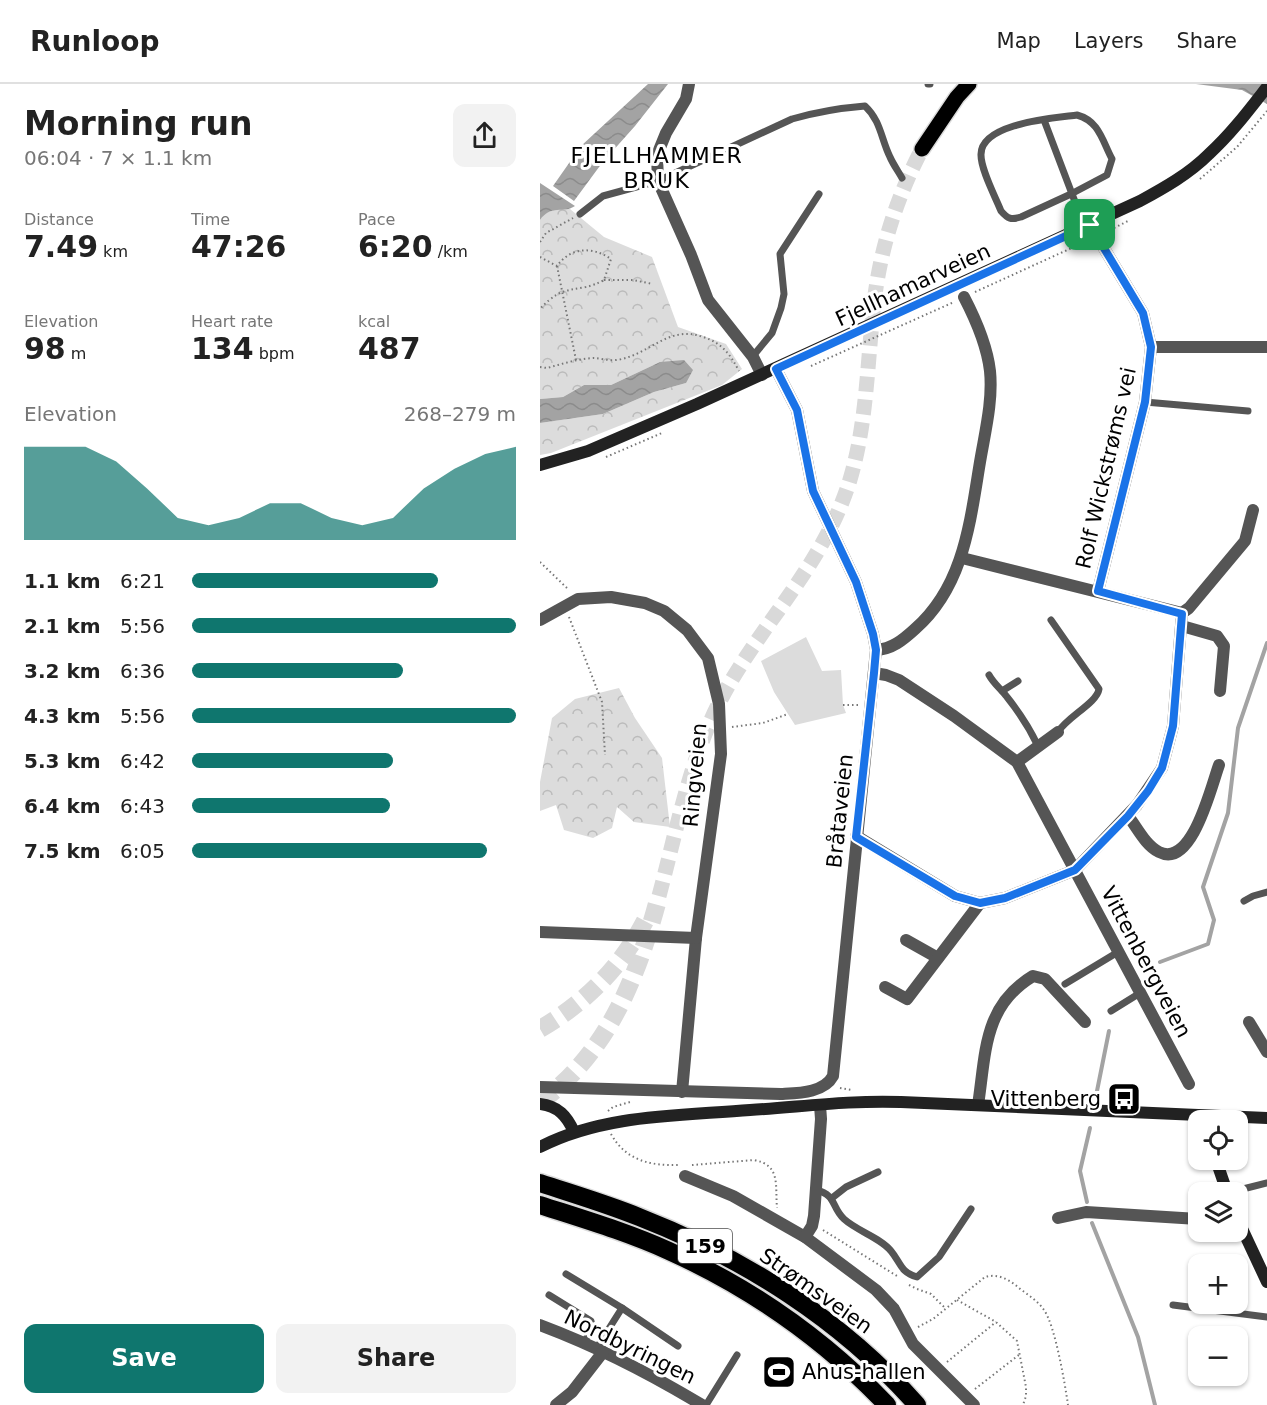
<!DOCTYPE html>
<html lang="en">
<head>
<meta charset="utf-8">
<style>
  :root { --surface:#fff; --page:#f2f2f2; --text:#222; --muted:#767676; --line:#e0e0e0; --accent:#0f766e }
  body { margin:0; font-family:"DejaVu Sans",sans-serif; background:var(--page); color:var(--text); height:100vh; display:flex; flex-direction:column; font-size:22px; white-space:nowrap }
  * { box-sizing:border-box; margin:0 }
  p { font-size:20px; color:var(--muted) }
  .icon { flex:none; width:33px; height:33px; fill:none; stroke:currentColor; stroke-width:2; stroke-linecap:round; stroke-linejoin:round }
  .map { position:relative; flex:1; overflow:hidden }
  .drawer { display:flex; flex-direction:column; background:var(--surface); width:540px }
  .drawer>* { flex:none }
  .tools { position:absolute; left:648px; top:1026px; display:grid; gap:12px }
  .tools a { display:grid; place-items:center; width:60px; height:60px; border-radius:12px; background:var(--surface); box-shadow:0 2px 4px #0004; font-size:30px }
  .pin { position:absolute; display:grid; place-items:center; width:51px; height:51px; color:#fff; margin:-26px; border-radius:12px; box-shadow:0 3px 9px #0006 }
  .round { display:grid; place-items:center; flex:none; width:63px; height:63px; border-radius:12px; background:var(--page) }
  .headline { display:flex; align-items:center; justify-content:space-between; height:102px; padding:0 24px }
  h1 { font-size:33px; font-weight:800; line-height:45px }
  .metrics { display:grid; grid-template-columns:repeat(3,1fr); gap:9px; height:102px; padding:6px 24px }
  .metrics div { display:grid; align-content:center }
  .metrics b { font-size:30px; font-weight:800 }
  .metrics small { font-size:16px; font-weight:400 }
  .metrics p { font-size:16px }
  .chart { height:168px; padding:12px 24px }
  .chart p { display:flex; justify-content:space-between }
  .chart svg { width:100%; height:108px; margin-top:6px; fill:var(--accent); opacity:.7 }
  .primary-button { display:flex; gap:12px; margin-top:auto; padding:12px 24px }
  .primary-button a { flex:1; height:69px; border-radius:12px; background:var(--accent); color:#fff; font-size:24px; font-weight:800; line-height:69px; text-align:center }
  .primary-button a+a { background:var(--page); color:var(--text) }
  ul { padding:0 24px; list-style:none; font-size:20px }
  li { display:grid; grid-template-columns:96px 72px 1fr; align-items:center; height:45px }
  li i { height:15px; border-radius:8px; background:var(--accent) }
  header { display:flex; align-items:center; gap:36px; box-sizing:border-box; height:84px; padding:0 30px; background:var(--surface); border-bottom:2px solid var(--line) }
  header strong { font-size:28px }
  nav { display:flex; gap:33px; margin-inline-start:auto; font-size:21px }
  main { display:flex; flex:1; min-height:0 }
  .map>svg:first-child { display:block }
  .forest { fill:url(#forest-crowns) }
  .park { fill:#dcdcdc }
  .water { fill:url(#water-waves) }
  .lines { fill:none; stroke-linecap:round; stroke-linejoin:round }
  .stream { stroke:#a3a3a3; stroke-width:4 }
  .primary-tunnel { stroke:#d9d9d9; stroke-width:15; stroke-dasharray:15 8; stroke-linecap:butt }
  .highway-tunnel { stroke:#d9d9d9; stroke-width:18; stroke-dasharray:18 9; stroke-linecap:butt }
  .primary-casing { stroke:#dbdbdb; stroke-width:18 }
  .highway-casing { stroke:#dbdbdb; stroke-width:21 }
  .path { stroke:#777; stroke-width:2; stroke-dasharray:1.5 3; stroke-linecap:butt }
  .lane { stroke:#555; stroke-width:7 }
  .street { stroke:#555; stroke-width:12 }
  .secondary { stroke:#222; stroke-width:12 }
  .primary { stroke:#000; stroke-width:15 }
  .highway { stroke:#000; stroke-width:18 }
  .route-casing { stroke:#fff; stroke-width:12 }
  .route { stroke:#1a73e8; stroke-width:8 }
  .labels { text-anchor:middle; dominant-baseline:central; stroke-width:6; stroke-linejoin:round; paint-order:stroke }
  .shield { fill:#fff; stroke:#4c4c4c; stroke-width:1.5 }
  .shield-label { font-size:20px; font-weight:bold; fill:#000 }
  .street-label { font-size:21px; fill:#000; stroke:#fff }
  .poi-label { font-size:21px; fill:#000; stroke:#fff; text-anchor:end }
  .neighbourhood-label { font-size:22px; letter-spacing:1.5px; fill:#000; stroke:#fff }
</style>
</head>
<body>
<header>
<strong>Runloop</strong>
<nav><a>Map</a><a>Layers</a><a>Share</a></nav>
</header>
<main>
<section class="drawer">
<div class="headline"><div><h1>Morning run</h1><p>06:04 · 7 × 1.1 km</p></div><a class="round"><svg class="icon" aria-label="share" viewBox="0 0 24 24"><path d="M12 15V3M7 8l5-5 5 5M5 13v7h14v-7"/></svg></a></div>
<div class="metrics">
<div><p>Distance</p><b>7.49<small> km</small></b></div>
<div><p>Time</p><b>47:26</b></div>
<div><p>Pace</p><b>6:20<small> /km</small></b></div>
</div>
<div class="metrics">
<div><p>Elevation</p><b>98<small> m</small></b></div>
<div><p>Heart rate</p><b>134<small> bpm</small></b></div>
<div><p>kcal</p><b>487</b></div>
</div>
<div class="chart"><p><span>Elevation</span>268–279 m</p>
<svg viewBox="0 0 160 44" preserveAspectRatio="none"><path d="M0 44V6L10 6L20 6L30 12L40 23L50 35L60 38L70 35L80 29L90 29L100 35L110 38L120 35L130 23L140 15L150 9L160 6V44z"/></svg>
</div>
<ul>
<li><b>1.1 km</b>6:21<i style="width:76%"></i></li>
<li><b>2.1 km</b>5:56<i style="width:100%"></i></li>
<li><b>3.2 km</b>6:36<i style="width:65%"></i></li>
<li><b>4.3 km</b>5:56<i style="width:100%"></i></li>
<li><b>5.3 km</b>6:42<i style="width:62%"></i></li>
<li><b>6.4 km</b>6:43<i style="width:61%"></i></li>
<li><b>7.5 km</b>6:05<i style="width:91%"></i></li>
</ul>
<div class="primary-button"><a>Save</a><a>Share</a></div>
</section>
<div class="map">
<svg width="727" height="1321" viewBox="0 0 727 1321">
  <defs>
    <pattern id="forest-crowns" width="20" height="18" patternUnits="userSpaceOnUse" patternTransform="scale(1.5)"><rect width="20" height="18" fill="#dcdcdc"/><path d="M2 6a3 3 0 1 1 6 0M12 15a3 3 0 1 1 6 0" fill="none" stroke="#bbb"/></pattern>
    <pattern id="water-waves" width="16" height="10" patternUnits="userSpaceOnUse" patternTransform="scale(1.5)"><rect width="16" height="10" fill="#a3a3a3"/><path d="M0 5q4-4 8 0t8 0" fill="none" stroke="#8b8b8b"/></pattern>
  </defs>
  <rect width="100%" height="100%" fill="#fff"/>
  <!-- forest -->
  <g class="forest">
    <path d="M18,124L30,125L64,153L112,173L138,243L186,260L202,285L182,301L11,369L0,371V339L63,330L114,308L146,299L120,278L71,301H44L23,313L0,315V136L4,130Z"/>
    <path d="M79,604L95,634L122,674L130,743L94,738L77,723L72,744L53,754L24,746L16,721L0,727V698L12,634L35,615Z"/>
  </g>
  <!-- park -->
  <path class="park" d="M266,553L282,587L301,586L303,621L306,629L255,641L234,608L221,577Z"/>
  <!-- water -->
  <g class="water">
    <path d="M108,0H128L95,42L62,79L34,117L13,102L41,62Z"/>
    <path d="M656,0H727V20L702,6Z"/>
    <path d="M0,99L35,122C23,130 11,120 0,136Z"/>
    <path d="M144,276L153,286L146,299L114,308L63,330L0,339V315L23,313L44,301H71L120,278Z"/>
  </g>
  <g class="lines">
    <!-- stream -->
    <g class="stream">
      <path d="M620,878L668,860L674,836L663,803L688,729L698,644L727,559"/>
      <path d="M556,1012L569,947"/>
      <path d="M547,1118L540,1087L550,1044"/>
      <path d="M552,1139L598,1253L615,1321"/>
    </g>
    <!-- primary-tunnel -->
    <path class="primary-tunnel" d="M119,812C136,749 149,679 178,621C217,543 281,486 309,399C328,338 327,273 335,211C342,159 358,111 382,65"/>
    <!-- highway-tunnel -->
    <g class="highway-tunnel">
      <path d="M0,945C45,919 81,883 105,837"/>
      <path d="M0,1018C69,968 98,891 119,812"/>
    </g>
    <!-- primary casing -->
    <g class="primary-casing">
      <path id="primary" d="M382,65L417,13L429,0"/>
    </g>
    <!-- highway casing -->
    <g class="highway-casing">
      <g id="highway">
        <path d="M0,1099C33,1110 67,1120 99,1133C204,1174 302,1236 377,1321"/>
        <path d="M0,1121C43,1135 87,1148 129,1167C211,1204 285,1256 347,1321"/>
      </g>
    </g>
    <!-- path -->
    <g class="path">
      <path d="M660,95L697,63L727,27"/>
      <path d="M566,148L590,136"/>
      <path d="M0,158L6,149L33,134"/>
      <path d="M0,173L17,182C31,163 52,162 71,175L64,196C37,211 25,197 0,225"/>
      <path d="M17,182L36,276"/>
      <path d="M64,196H93L113,200"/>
      <path d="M435,208L547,157"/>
      <path d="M271,282L414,218"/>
      <path d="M0,283L7,284C22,280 37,275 53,274C60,274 68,277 76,276C109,272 128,240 163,253C182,259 190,270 199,287"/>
      <path d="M66,373L122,349"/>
      <path d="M0,478L29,506"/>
      <path d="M29,533L62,618L65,671"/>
      <path d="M303,621H318"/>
      <path d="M192,643L223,639L248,630"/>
      <path d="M300,1004L312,1006"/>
      <path d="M68,1027L73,1023L90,1018"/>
      <path d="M71,1050C86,1077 111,1082 140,1081"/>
      <path d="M152,1081L214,1076C241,1081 235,1101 237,1124"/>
      <path d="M701,1114L707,1128"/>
      <path d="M283,1146L357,1192"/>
      <path d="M369,1201L377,1205L391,1210L406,1225"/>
      <path d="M417,1216L456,1238L477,1257L486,1303V1312L483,1321"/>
      <path d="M378,1243L393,1235L445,1193C458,1189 470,1196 479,1204C488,1211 498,1217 504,1226C515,1241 525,1300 528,1321"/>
      <path d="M407,1278L456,1238"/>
      <path d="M435,1305L480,1270"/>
    </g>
    <!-- lane -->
    <g class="lane">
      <path d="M388,0H390"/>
      <path d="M537,31C559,37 562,56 572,75L567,91L531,110L481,133C471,136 468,135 461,127C455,112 441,86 441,71C440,39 515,34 537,31Z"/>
      <path d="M504,36L537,123L550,141"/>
      <path d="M40,130L63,112L118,97L252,35C276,28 301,24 325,22C341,37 341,55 350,73C353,80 358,87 362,94"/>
      <path d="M213,272L232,249L241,224L244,210L240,170L279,110"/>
      <path d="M605,318L708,327"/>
      <path d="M511,536L559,605C557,619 527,633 518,648"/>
      <path d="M449,591C454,600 461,605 467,613C479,628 490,645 498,662"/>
      <path d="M462,607L478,597"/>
      <path d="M704,817L713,812L727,808"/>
      <path d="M525,900L578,868"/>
      <path d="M571,927L600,909"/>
      <path d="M276,1106C297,1111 291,1123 304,1135C317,1147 341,1154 351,1167C361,1179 360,1188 377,1193L399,1173L431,1125"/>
      <path d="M691,1108L727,1099"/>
      <path d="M292,1114L306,1103L338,1088"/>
      <path d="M26,1190L82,1224L138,1262"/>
      <path d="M9,1211L51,1237L52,1243L44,1259"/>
      <path d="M633,1221L727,1233"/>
      <path d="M56,1265L82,1224"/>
      <path d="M166,1321L197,1271"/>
    </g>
    <!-- street -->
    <g class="street">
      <path d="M149,0L146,15L126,49L117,71L118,97L151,171L168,216L213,273L222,291"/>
      <path d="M550,141L603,229L611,263L605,318L558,507"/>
      <path d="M611,263H727"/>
      <path d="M422,474L642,529"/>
      <path d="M642,529L649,524L705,457L713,426"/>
      <path d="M0,536L38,515L71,513L105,519L124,527L147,546L168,574L179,620L181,670L156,854L142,1008"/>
      <path d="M642,542L677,552L684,562L680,607"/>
      <path d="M336,566C352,565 363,556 375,545C424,502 430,438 440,378C445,348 453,317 450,287C447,261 436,236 424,213"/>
      <path d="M334,589L346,591L359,596L414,632L477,678L649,1000"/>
      <path d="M477,678L518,648"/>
      <path d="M588,732C597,743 605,761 619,768C652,785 671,703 679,681"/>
      <path d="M316,752L415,812L440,819L465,814L535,786L597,721L622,684L633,642L642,529"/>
      <path d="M0,848L156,854"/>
      <path d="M366,856L398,874"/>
      <path d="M345,903L367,915L440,819"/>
      <path d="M709,938L727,968"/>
      <path d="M0,1003L241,1010C258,1009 284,1009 293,992L336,566L333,550L316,498L273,407L257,326L236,285"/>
      <path d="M438,1021C446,969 443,922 493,892L505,895L545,938"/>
      <path d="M145,1092L193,1112L265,1153L336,1206L354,1225L373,1260L434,1321"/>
      <path d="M518,1134L546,1128L658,1135"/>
      <path d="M265,1153L272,1142L274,1132L281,1035L280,1021"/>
      <path d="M0,1241C56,1262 111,1290 162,1321"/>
      <path d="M16,1321L32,1308L63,1268"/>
    </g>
    <!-- secondary -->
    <g class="secondary">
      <path d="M0,381L48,367L157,320L600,117C624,104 649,90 669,70C691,50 709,26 727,3"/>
      <path d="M0,1020C18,1022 27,1032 34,1048"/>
      <path d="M0,1063C64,1030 140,1032 210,1026C260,1023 310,1016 361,1018L727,1034"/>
      <path d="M676,1076L687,1108"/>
      <path d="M698,1136L727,1198"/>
    </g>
    <!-- primary -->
    <use href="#primary" class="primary"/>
    <!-- highway -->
    <use href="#highway" class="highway"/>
  </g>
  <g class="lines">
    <!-- route casing -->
    <g class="route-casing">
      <path id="route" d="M550,141L603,229L611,263L605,318L558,507L642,530L633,642L622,684L608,707L588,732L535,786L465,814L440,819L415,812L316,753L334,589L336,566L333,550L316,498L273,407L257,326L236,285Z"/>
    </g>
    <!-- route -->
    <use href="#route" class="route"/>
  </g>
  <!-- icons -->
  <defs>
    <g id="bus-square" transform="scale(1.725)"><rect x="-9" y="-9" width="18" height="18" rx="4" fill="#000" stroke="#fff"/><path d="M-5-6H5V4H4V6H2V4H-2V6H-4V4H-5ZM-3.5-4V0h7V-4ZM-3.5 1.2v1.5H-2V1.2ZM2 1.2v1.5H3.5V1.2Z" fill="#fff"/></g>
    <g id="stadium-square" transform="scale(1.725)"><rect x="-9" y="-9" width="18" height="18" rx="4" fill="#000" stroke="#fff"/><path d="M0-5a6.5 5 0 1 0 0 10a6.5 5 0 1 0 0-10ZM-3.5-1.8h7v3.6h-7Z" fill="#fff"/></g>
  </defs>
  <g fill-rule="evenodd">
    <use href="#bus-square" x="584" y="1015"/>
    <use href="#stadium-square" x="239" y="1288"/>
  </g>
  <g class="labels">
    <!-- shield labels -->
    <rect class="shield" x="138" y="1145" width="54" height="34" rx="4.5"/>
    <g class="shield-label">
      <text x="165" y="1162">159</text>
    </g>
    <!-- street labels -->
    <g class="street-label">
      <text transform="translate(373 201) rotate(-25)">Fjellhamarveien</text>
      <text transform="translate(566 384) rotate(-77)">Rolf Wickstrøms vei</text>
      <text transform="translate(155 691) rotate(-85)">Ringveien</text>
      <text transform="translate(300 727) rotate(-84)">Bråtaveien</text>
      <text transform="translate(606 878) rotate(62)">Vittenbergveien</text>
      <text transform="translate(276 1207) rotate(35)">Strømsveien</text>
      <text transform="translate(90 1263) rotate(26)">Nordbyringen</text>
    </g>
    <!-- poi labels -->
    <g class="poi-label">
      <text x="561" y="1015">Vittenberg</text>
      <text x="262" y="1288" text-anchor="start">Ahus-hallen</text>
    </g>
    <!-- neighbourhood labels -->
    <g class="neighbourhood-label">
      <text x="117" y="71">FJELLHAMMER<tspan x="117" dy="25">BRUK</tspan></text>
    </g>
  </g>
</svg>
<div class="tools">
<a><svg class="icon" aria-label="locate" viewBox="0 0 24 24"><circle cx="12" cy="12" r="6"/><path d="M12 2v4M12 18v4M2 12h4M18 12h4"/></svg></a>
<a><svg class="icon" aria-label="layers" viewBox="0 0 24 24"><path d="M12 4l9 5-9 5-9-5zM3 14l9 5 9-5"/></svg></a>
<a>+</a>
<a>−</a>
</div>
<div class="pin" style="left:550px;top:141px;background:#1e9e55"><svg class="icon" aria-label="arrive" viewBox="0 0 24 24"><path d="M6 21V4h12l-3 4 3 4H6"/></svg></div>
</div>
</main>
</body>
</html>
